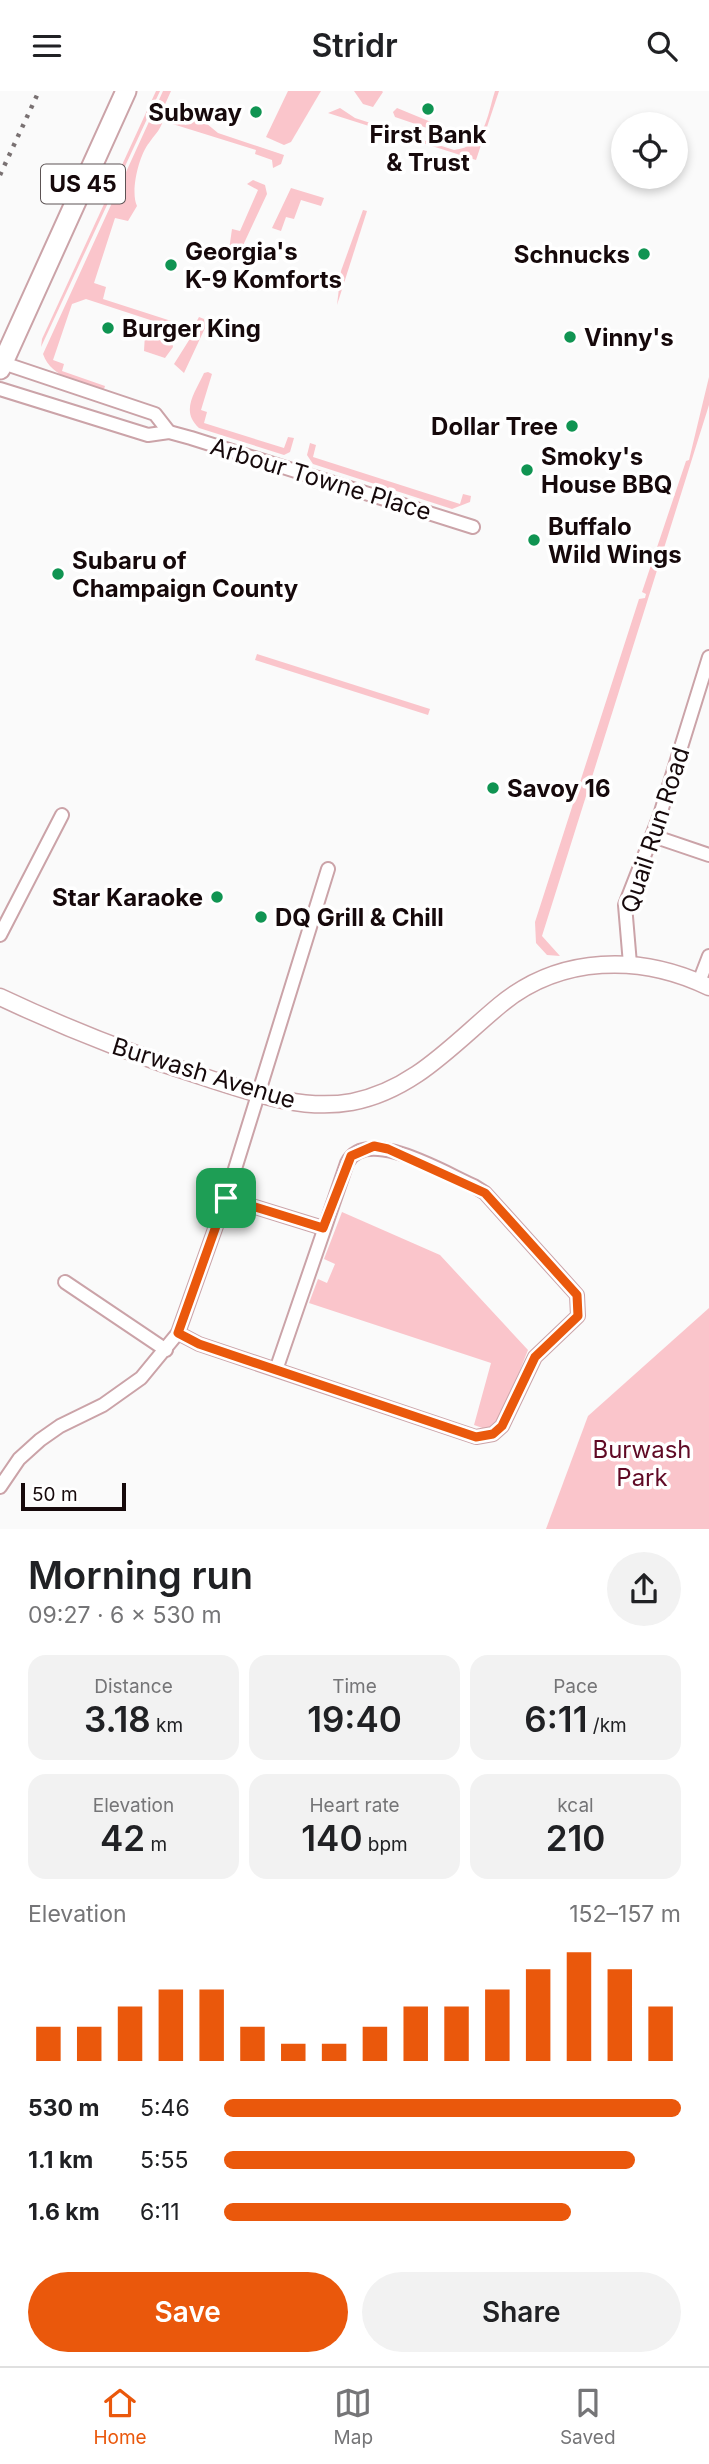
<!DOCTYPE html>
<html lang="en">
<head>
<meta charset="utf-8">
<style>
  :root { --surface:#fff; --page:#f2f2f2; --text:#202124; --muted:#757577; --line:#e0e0e0; --accent:#ea580c }
  body { margin:0; font-family:Inter,sans-serif; background:var(--page); color:var(--text); height:100vh; display:flex; flex-direction:column; font-size:26px; white-space:nowrap }
  * { box-sizing:border-box; margin:0 }
  p { font-size:23px; color:var(--muted) }
  .icon { flex:none; width:38px; height:38px; fill:none; stroke:currentColor; stroke-width:2; stroke-linecap:round; stroke-linejoin:round }
  .map { position:relative; height:1438px; overflow:hidden }
  .drawer { display:flex; flex-direction:column; background:var(--surface); flex:1 }
  .drawer>* { flex:none }
  .tools { position:absolute; left:611px; top:21px; display:grid; gap:14px }
  .tools a { display:grid; place-items:center; width:77px; height:77px; border-radius:50%; background:var(--surface); box-shadow:0 4px 10px #0003; font-size:35px }
  .scale { position:absolute; left:21px; bottom:18px; width:105px; box-sizing:border-box; padding-left:7px; border:4px solid #16090b; border-top:0; font-size:19px; line-height:24px; white-space:nowrap; color:#16090b; -webkit-text-stroke:5px #fff; paint-order:stroke }
  .pin { position:absolute; display:grid; place-items:center; width:60px; height:60px; color:#fff; margin:-30px; border-radius:14px; box-shadow:0 4px 10px #0006 }
  .round { display:grid; place-items:center; flex:none; width:74px; height:74px; border-radius:37px; background:var(--page) }
  .overview { display:flex; align-items:center; justify-content:space-between; height:119px; padding:0 28px }
  h1 { font-size:38px; font-weight:600; line-height:52px }
  .metrics { display:grid; grid-template-columns:repeat(3,1fr); gap:10px; height:119px; padding:7px 28px }
  .metrics div { display:grid; align-content:center; border-radius:18px; background:var(--page); text-align:center }
  .metrics b { font-size:35px; font-weight:600 }
  .metrics small { font-size:19px; font-weight:400 }
  .metrics p { font-size:19px }
  .chart { height:196px; padding:14px 28px }
  .chart p { display:flex; justify-content:space-between }
  .chart svg { width:100%; height:126px; margin-top:7px; stroke:var(--accent); stroke-width:6 }
  .primary-button { display:flex; gap:14px; margin-top:auto; padding:14px 28px }
  .primary-button a { flex:1; height:80px; border-radius:42px; background:var(--accent); color:#fff; font-size:28px; font-weight:600; line-height:80px; text-align:center }
  .primary-button a+a { background:var(--page); color:var(--text) }
  ul { padding:0 28px; list-style:none; font-size:23px }
  li { display:grid; grid-template-columns:112px 84px 1fr; align-items:center; height:52px }
  li i { height:18px; border-radius:9px; background:var(--accent) }
  header { display:flex; justify-content:space-between; align-items:center; height:91px; padding:0 28px; background:var(--surface); font-size:32px; font-weight:600 }
  .menu { display:flex; justify-content:space-around; align-items:center; height:98px; border-top:2px solid var(--line); background:var(--surface); font-size:19px; color:var(--muted) }
  .menu a { display:grid; justify-items:center; gap:4px }
  .menu .current { color:var(--accent) }
  .map>svg:first-child { display:block }
  .green { fill:#fac5cb }
  .lines { fill:none; stroke-linecap:round; stroke-linejoin:round }
  .minor-casing { stroke:#cba3a8; stroke-width:16 }
  .tertiary-casing { stroke:#cba3a8; stroke-width:19 }
  .primary-casing { stroke:#cba3a8; stroke-width:23 }
  .minor { stroke:#fff; stroke-width:12 }
  .tertiary { stroke:#fff; stroke-width:16 }
  .primary { stroke:#fff; stroke-width:19 }
  .rail { stroke:#797172; stroke-width:4.5; stroke-dasharray:3.5 7; stroke-linecap:butt }
  .route-casing { stroke:#fff; stroke-width:14 }
  .route { stroke:#ea580c; stroke-width:9 }
  .poi-dot { fill:#109452; stroke:#fff; stroke-width:2.5 }
  .labels { text-anchor:middle; dominant-baseline:central; stroke-width:7; stroke-linejoin:round; paint-order:stroke }
  .shield { fill:#fff; stroke:#5c5354; stroke-width:2 }
  .shield-label { font-size:23px; font-weight:bold; fill:#16090b }
  .poi-label { font-size:24px; font-weight:bold; fill:#16090b; stroke:#fff; text-anchor:start }
  .street-label { font-size:24px; fill:#16090b; stroke:#fff }
  .park-label { font-size:24px; fill:#600a25; stroke:#fff }
</style>
</head>
<body>
<header><svg class="icon" aria-label="menu" viewBox="0 0 24 24"><path d="M4 6h16M4 12h16M4 18h16"/></svg>Stridr<svg class="icon" aria-label="search" viewBox="0 0 24 24"><circle cx="10" cy="10" r="6"/><path d="M15 15l6 6"/></svg></header>
<div class="map">
<svg width="709" height="1439" viewBox="0 0 709 1439">
  <rect width="100%" height="100%" fill="#fafafa"/>
  <!-- green -->
  <g class="green">
    <path d="M156,0H160L41,256L42,248Z"/>
    <path d="M163,0H171L162,20L186,34L191,23H195L218,42L284,64L281,73L273,77L272,69L255,63L256,59L163,30C159,41 155,43 149,52C139,64 130,101 137,115L128,130L115,127L94,192L106,196L103,208L193,237L199,226L204,228L205,237L184,282L174,273L191,246L190,242L86,208L72,213L53,269L64,273L62,280L105,295L104,298C81,291 52,288 43,263Z"/>
    <path d="M288,0H321L291,51L284,54L266,46Z"/>
    <path d="M354,0H382L383,1L373,16L363,13Z"/>
    <path d="M495,0H499L476,69L328,22L340,17L355,27L454,59C485,56 487,25 495,0Z"/>
    <path d="M397,17L431,31L433,39L395,26L393,21Z"/>
    <path d="M253,89L265,94L267,103L239,163L229,159L232,138L240,140L258,99L247,93Z"/>
    <path d="M291,97L324,107L321,115L301,109L294,128L286,126L281,140L272,137Z"/>
    <path d="M363,119L367,120L337,214L341,180Z"/>
    <path d="M140,236L171,247L173,256L165,267L144,260L145,243L138,241Z"/>
    <path d="M208,281L212,283L201,319L207,321L204,332L284,357L288,346L294,347L290,361L284,364L199,337C180,320 195,302 204,282Z"/>
    <path d="M709,286V314L542,845L560,865L547,864L536,852L535,831L639,508L645,507L646,503L642,501L686,370L689,369Z"/>
    <path d="M310,352L316,354L313,366L460,413L463,403L471,405L470,411L452,418L313,373L307,364Z"/>
    <path d="M257,563L430,618L428,624L255,569Z"/>
    <path d="M342,1121L440,1164L528,1259L499,1332L488,1339L474,1334L491,1272L309,1212L318,1188L327,1192L335,1173L324,1168Z"/>
    <path d="M709,1217V1438H546L588,1325Z"/>
  </g>
  <g class="lines">
    <!-- minor casing -->
    <g class="minor-casing">
      <g id="minor">
        <path d="M3,272L155,323L169,341"/>
        <path d="M0,298L148,344L169,341L191,347L473,436"/>
        <path d="M653,745L709,764"/>
        <path d="M0,844L62,724"/>
        <path d="M630,873L625,814L659,727L709,566"/>
        <path d="M699,891L709,865"/>
        <path d="M226,1107L323,1137"/>
        <path d="M65,1191L166,1259"/>
        <path d="M178,1242L199,1253L476,1346L493,1343L502,1335L535,1266L578,1225L577,1204L485,1102L474,1095C446,1083 366,1034 347,1072L276,1279"/>
        <path d="M0,1396L19,1368L40,1349L60,1335L103,1314L141,1287L178,1242L226,1107L328,778"/>
      </g>
    </g>
    <!-- tertiary casing -->
    <g class="tertiary-casing">
      <path id="tertiary" d="M0,906C68,938 136,965 207,987C254,1002 302,1020 352,1011C414,999 453,953 500,914C560,864 641,863 709,896"/>
    </g>
    <!-- primary casing -->
    <g class="primary-casing">
      <path id="primary" d="M0,278L126,0"/>
    </g>
    <!-- minor -->
    <use href="#minor" class="minor"/>
    <!-- tertiary -->
    <use href="#tertiary" class="tertiary"/>
    <!-- primary -->
    <use href="#primary" class="primary"/>
    <!-- rail -->
    <path class="rail" d="M0,84L39,0"/>
  </g>
  <g class="lines">
    <!-- route casing -->
    <g class="route-casing">
      <path id="route" d="M374,1055L388,1058L485,1102L577,1204L578,1225L535,1266L502,1335L493,1343L476,1346L199,1253L178,1242L226,1107L323,1137L351,1065Z"/>
    </g>
    <!-- route -->
    <use href="#route" class="route"/>
  </g>
  <!-- markers -->
  <g class="poi-dot">
    <circle cx="428" cy="18" r="7"/>
    <circle cx="256" cy="21" r="7"/>
    <circle cx="644" cy="163" r="7"/>
    <circle cx="171" cy="174" r="7"/>
    <circle cx="108" cy="237" r="7"/>
    <circle cx="570" cy="246" r="7"/>
    <circle cx="572" cy="335" r="7"/>
    <circle cx="527" cy="379" r="7"/>
    <circle cx="534" cy="449" r="7"/>
    <circle cx="58" cy="483" r="7"/>
    <circle cx="493" cy="697" r="7"/>
    <circle cx="217" cy="806" r="7"/>
    <circle cx="261" cy="826" r="7"/>
  </g>
  <g class="labels">
    <!-- shield labels -->
    <rect class="shield" x="41" y="73.5" width="84" height="39" rx="5"/>
    <g class="shield-label">
      <text x="83" y="93">US 45</text>
    </g>
    <!-- poi labels -->
    <g class="poi-label">
      <text x="242" y="21" text-anchor="end">Subway</text>
      <text x="428" y="43" text-anchor="middle">First Bank<tspan x="428" dy="28">&amp; Trust</tspan></text>
      <text x="185" y="160">Georgia's<tspan x="185" dy="28">K-9 Komforts</tspan></text>
      <text x="630" y="163" text-anchor="end">Schnucks</text>
      <text x="122" y="237">Burger King</text>
      <text x="584" y="246">Vinny's</text>
      <text x="558" y="335" text-anchor="end">Dollar Tree</text>
      <text x="541" y="365">Smoky's<tspan x="541" dy="28">House BBQ</tspan></text>
      <text x="548" y="435">Buffalo<tspan x="548" dy="28">Wild Wings</tspan></text>
      <text x="72" y="469">Subaru of<tspan x="72" dy="28">Champaign County</tspan></text>
      <text x="507" y="697">Savoy 16</text>
      <text x="203" y="806" text-anchor="end">Star Karaoke</text>
      <text x="275" y="826">DQ Grill &amp; Chill</text>
    </g>
    <!-- street labels -->
    <g class="street-label">
      <text transform="translate(321 388) rotate(17)">Arbour Towne Place</text>
      <text transform="translate(655 739) rotate(-72)">Quail Run Road</text>
      <text transform="translate(204 982) rotate(17)">Burwash Avenue</text>
    </g>
    <!-- park labels -->
    <g class="park-label">
      <text x="642" y="1358">Burwash<tspan x="642" dy="28">Park</tspan></text>
    </g>
  </g>
</svg>
<div class="tools">
<a><svg class="icon" aria-label="locate" viewBox="0 0 24 24"><circle cx="12" cy="12" r="6"/><path d="M12 2v4M12 18v4M2 12h4M18 12h4"/></svg></a>
</div>
<div class="scale">50 m</div>
<div class="pin" style="left:226px;top:1107px;background:#1e9e55"><svg class="icon" aria-label="arrive" viewBox="0 0 24 24"><path d="M6 21V4h12l-3 4 3 4H6"/></svg></div>
</div>
<section class="drawer">
<div class="overview"><div><h1>Morning run</h1><p>09:27 · 6 × 530 m</p></div><a class="round"><svg class="icon" aria-label="share" viewBox="0 0 24 24"><path d="M12 15V3M7 8l5-5 5 5M5 13v7h14v-7"/></svg></a></div>
<div class="metrics">
<div><p>Distance</p><b>3.18<small> km</small></b></div>
<div><p>Time</p><b>19:40</b></div>
<div><p>Pace</p><b>6:11<small> /km</small></b></div>
</div>
<div class="metrics">
<div><p>Elevation</p><b>42<small> m</small></b></div>
<div><p>Heart rate</p><b>140<small> bpm</small></b></div>
<div><p>kcal</p><b>210</b></div>
</div>
<div class="chart"><p><span>Elevation</span>152–157 m</p>
<svg viewBox="0 0 160 44" preserveAspectRatio="none"><path d="M5 44V32M15 44V32M25 44V25M35 44V19M45 44V19M55 44V32M65 44V38M75 44V38M85 44V32M95 44V25M105 44V25M115 44V19M125 44V12M135 44V6M145 44V12M155 44V25"/></svg>
</div>
<ul>
<li><b>530 m</b>5:46<i style="width:100%"></i></li>
<li><b>1.1 km</b>5:55<i style="width:90%"></i></li>
<li><b>1.6 km</b>6:11<i style="width:76%"></i></li>
</ul>
<div class="primary-button"><a>Save</a><a>Share</a></div>
</section>
<nav class="menu">
<a class="current"><svg class="icon" aria-label="home" viewBox="0 0 24 24"><path d="M3 11l9-7 9 7M6 9v11h12V9"/></svg>Home</a>
<a><svg class="icon" aria-label="map" viewBox="0 0 24 24"><path d="M3 6l6-2 6 2 6-2v14l-6 2-6-2-6 2zM9 4v14M15 6v14"/></svg>Map</a>
<a><svg class="icon" aria-label="saved" viewBox="0 0 24 24"><path d="M7 4h10v16l-5-4-5 4z"/></svg>Saved</a>
</nav>
</body>
</html>
